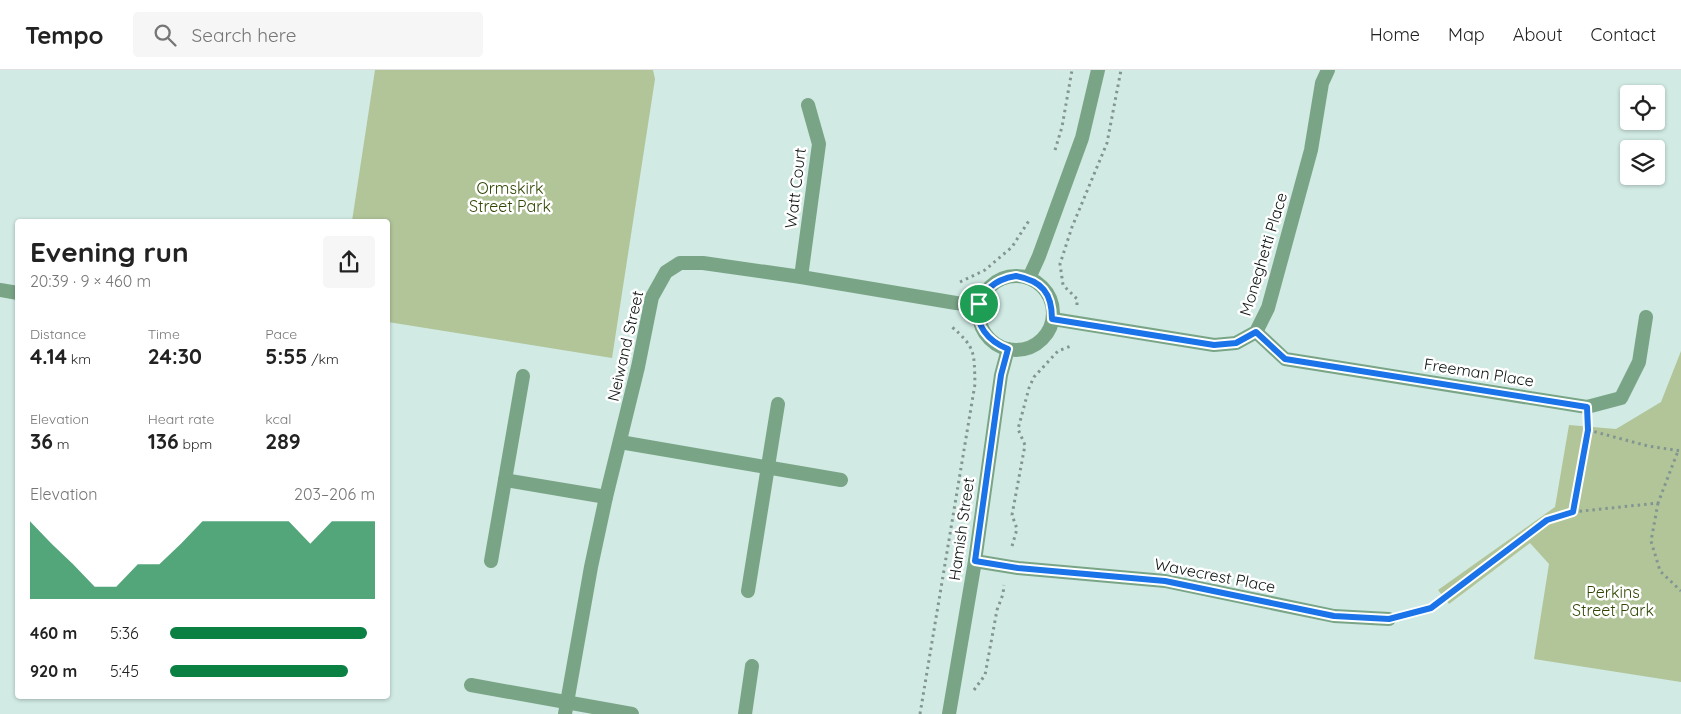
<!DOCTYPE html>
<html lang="en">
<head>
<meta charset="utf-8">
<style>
  :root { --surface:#fff; --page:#f6f6f6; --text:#222; --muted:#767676; --line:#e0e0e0; --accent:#0b8043 }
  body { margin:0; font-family:Quicksand,sans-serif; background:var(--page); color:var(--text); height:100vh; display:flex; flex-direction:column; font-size:19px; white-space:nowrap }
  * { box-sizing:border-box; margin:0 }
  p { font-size:16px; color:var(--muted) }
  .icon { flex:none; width:28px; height:28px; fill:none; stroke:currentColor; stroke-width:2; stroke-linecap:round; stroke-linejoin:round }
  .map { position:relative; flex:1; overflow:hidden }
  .sheet { position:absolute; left:15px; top:149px; width:375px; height:480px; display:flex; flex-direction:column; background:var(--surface); border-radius:5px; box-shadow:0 1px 4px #0004 }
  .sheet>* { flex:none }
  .fabs { position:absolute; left:1620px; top:15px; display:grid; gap:10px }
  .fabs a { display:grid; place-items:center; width:45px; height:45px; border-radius:5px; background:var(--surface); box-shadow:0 1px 4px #0004; font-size:25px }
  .pin { position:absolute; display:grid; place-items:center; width:42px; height:42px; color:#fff; margin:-21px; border:2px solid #fff; border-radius:50%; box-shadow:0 1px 5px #0007 }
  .round { display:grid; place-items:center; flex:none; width:52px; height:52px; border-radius:5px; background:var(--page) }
  .head { display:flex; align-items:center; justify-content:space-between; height:85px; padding:0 15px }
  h1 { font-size:28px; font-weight:700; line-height:38px }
  .metrics { display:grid; grid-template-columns:repeat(3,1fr); gap:8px; height:85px; padding:5px 15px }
  .metrics div { display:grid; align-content:center }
  .metrics b { font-size:21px; font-weight:700 }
  .metrics small { font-size:14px; font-weight:400 }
  .metrics p { font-size:14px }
  .chart { height:140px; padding:10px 15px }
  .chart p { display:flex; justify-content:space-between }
  .chart svg { width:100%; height:90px; margin-top:5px; fill:var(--accent); opacity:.7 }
  ul { padding:0 15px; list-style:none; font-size:16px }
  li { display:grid; grid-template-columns:80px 60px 1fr; align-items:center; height:38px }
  li i { height:12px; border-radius:6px; background:var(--accent) }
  header { display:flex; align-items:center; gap:30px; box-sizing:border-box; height:70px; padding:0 25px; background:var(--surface); border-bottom:1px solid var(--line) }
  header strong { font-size:24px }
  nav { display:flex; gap:28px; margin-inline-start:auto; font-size:18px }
  .search { width:350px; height:45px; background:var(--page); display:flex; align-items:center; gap:12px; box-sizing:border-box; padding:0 18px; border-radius:5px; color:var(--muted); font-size:19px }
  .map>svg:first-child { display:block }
  .green { fill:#b1c599 }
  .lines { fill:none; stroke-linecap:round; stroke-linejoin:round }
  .path { stroke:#839591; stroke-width:3; stroke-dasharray:2.5 4; stroke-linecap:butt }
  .minor { stroke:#79a586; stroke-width:14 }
  .route-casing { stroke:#fff; stroke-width:10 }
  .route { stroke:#1a73e8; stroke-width:6 }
  .labels { text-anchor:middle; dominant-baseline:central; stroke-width:5; stroke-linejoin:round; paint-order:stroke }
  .park-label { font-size:16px; fill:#304703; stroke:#fff }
  .street-label { font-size:16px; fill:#0c1513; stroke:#fff }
</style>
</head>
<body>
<header>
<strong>Tempo</strong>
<div class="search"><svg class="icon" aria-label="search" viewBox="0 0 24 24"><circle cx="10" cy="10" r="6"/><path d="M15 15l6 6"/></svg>Search here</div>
<nav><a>Home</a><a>Map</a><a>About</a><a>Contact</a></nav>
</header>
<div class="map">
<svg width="1681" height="644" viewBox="0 0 1681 644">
  <rect width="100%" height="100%" fill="#d1eae4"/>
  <!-- green -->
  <g class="green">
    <path d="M375,0H653L655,9L612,288L388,252V151H352Z"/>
    <path d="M1681,281V612L1534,589L1549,494L1530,473L1449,534L1438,520L1555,437L1569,355L1616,359L1661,332Z"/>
  </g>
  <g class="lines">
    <!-- path -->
    <g class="path">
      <path d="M1055,80L1062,57L1072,0"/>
      <path d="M960,212L985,200L1012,177L1030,149"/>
      <path d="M1077,235V229L1063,215L1060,194L1072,157L1107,73L1121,0"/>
      <path d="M1588,360L1648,376L1681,381"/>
      <path d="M1658,433L1651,471L1660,501L1681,521"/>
      <path d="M1573,442L1658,433L1678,381"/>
      <path d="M1012,476L1017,459L1012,445L1025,375L1018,359L1029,318L1034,307L1058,281L1071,276"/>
      <path d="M1407,544L1431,538L1547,450L1573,442L1588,355"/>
      <path d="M974,620L985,605L997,540L1003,524L1004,515"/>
      <path d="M920,644L975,314C974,282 976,278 951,256"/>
    </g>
    <!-- minor -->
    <g class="minor">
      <circle cx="1016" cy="243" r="37"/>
      <path d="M801,207L819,74L808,35"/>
      <path d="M1029,208L1039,186L1082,68L1098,0"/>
      <path d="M0,220L18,223"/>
      <path d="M1053,249L1214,275L1236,273L1256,262L1268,238L1311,80L1322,13L1328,0"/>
      <path d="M1256,262L1285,289L1587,337L1621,328L1639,292L1646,247"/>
      <path d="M620,372L841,410"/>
      <path d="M505,410L606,427"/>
      <path d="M491,491L523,306"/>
      <path d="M975,491L1018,498L1165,511L1334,546L1389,549"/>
      <path d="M748,521L778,334"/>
      <path d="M471,615L632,644"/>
      <path d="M565,644L591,497L606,427L638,297L652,227L666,202L680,193H703L801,207L956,233L979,235"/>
      <path d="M745,644L752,596"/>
      <path d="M949,644L975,491L1001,305L1008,279"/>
    </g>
  </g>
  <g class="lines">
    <!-- route casing -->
    <g class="route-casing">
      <path id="route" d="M1016,206C1042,211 1052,223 1052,249L1214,275L1236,273L1256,262L1285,289L1587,337L1588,360L1573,442L1547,450L1431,538L1389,549L1334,546L1165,511L1018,498L975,491L1001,305L1008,279C964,262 970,213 1016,206Z"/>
    </g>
    <!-- route -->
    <use href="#route" class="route"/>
  </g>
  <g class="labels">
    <!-- park labels -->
    <g class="park-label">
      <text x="510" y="118">Ormskirk<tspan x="510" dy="18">Street Park</tspan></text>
      <text x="1613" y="522">Perkins<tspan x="1613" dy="18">Street Park</tspan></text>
    </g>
    <!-- street labels -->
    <g class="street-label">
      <text transform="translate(795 118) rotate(-83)">Watt Court</text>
      <text transform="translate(1263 184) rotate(-73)">Moneghetti Place</text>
      <text transform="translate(625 276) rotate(-77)">Neiwand Street</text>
      <text transform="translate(1479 302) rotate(9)">Freeman Place</text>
      <text transform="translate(961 459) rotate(-82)">Hamish Street</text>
      <text transform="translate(1215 505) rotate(11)">Wavecrest Place</text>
    </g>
  </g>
</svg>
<div class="fabs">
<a><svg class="icon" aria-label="locate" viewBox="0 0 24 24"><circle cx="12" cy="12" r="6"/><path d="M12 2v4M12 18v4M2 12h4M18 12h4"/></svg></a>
<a><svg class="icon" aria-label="layers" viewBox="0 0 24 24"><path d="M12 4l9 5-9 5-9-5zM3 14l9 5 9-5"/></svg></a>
</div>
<div class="pin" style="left:979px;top:234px;background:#1e9e55"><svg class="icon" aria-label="arrive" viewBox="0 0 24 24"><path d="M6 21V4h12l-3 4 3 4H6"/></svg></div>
<section class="sheet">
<div class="head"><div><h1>Evening run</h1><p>20:39 · 9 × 460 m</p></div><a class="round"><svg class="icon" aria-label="share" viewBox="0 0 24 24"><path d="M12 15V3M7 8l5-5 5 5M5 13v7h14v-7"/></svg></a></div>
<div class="metrics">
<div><p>Distance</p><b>4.14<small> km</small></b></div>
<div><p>Time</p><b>24:30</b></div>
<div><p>Pace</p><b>5:55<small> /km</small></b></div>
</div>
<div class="metrics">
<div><p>Elevation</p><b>36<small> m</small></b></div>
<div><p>Heart rate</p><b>136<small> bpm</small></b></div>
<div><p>kcal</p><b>289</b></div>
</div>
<div class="chart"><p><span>Elevation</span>203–206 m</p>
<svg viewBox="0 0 160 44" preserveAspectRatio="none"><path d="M0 44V6L10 17L20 27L30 38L40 38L50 27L60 27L70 17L80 6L90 6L100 6L110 6L120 6L130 17L140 6L150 6L160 6V44z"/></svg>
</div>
<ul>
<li><b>460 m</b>5:36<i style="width:96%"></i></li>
<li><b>920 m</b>5:45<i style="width:87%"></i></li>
</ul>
</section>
</div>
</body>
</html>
